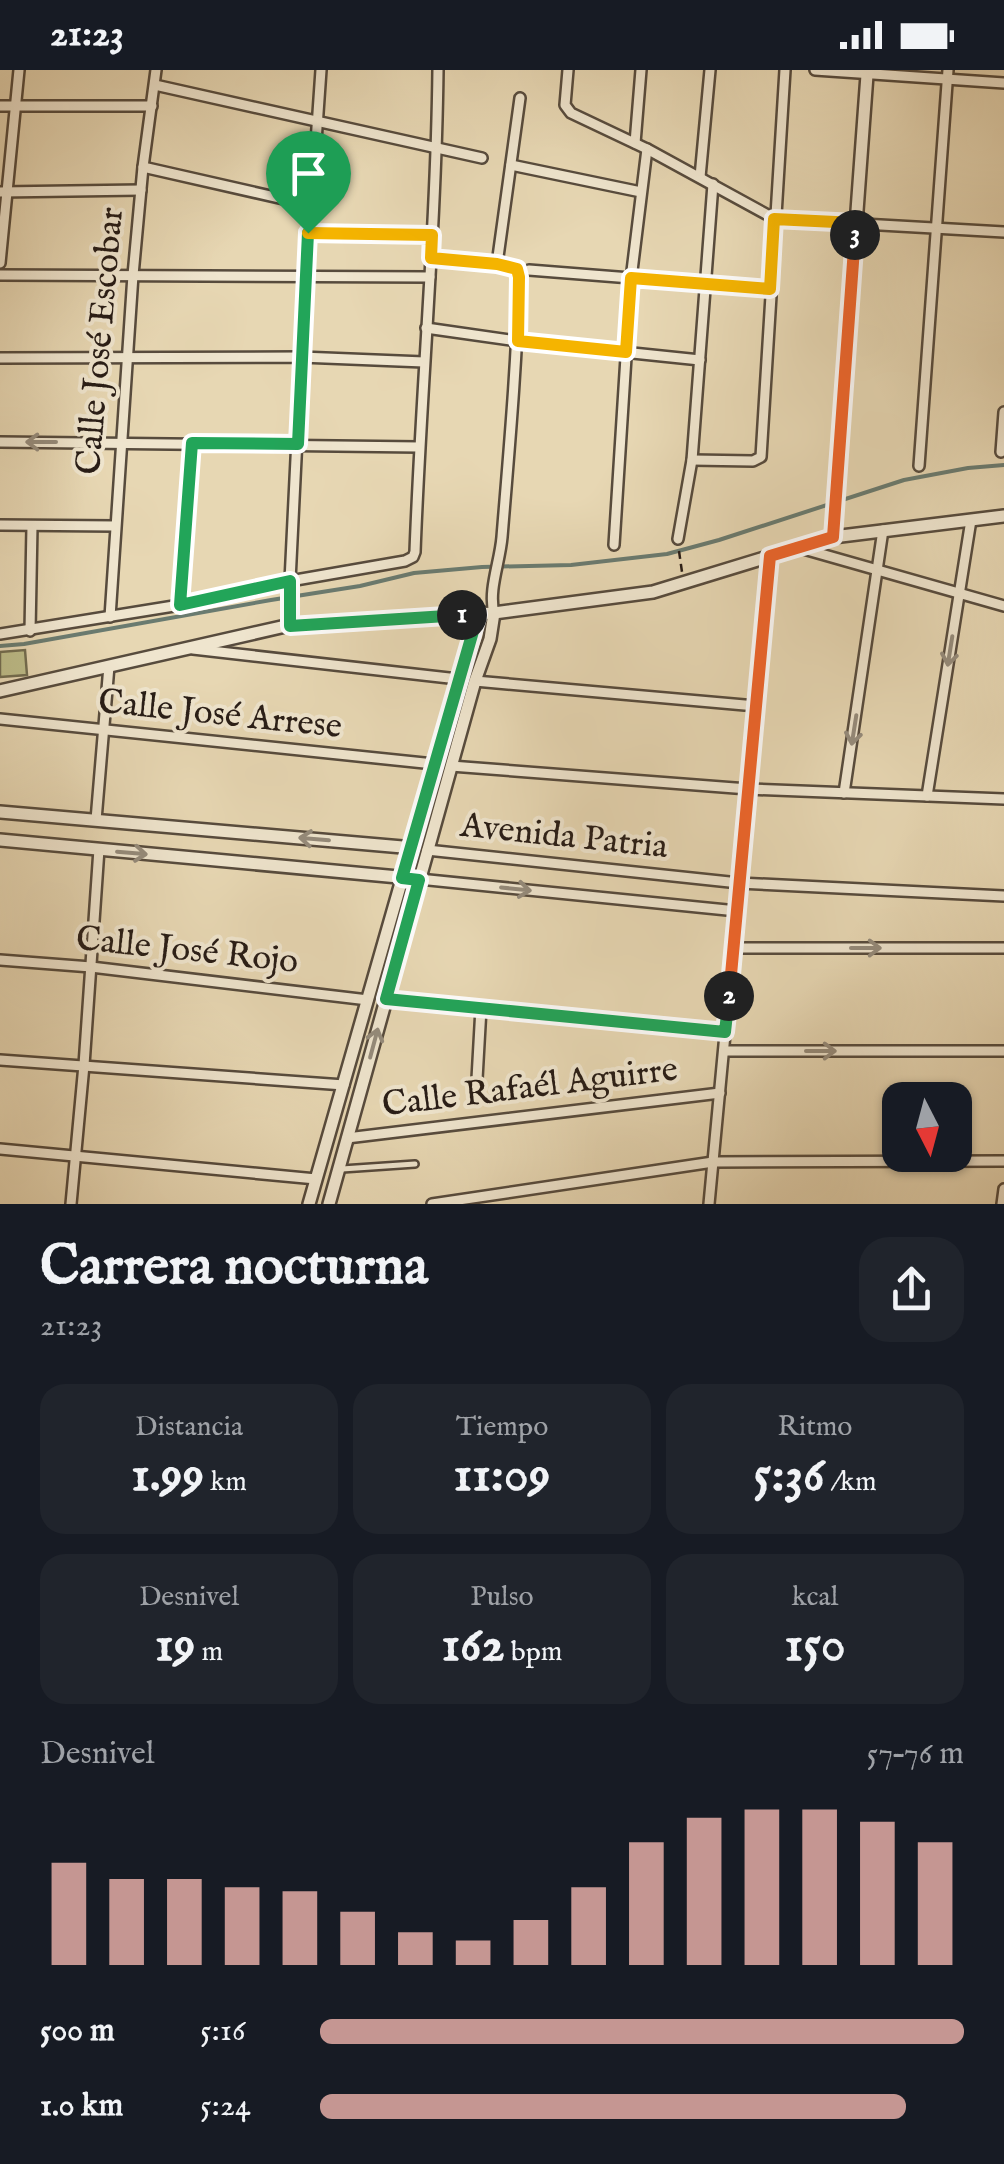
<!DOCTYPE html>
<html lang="es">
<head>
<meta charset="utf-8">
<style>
  :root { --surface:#171b24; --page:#20242c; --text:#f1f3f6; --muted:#9ea1a6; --accent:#c59692 }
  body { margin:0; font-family:"IM FELL English",serif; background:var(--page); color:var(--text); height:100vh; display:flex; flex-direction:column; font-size:38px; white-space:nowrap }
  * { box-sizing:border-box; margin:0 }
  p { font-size:32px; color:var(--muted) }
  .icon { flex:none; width:55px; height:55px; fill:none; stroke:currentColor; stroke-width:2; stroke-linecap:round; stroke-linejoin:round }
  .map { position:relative; height:1134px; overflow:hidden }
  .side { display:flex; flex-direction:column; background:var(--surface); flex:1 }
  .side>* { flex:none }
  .needle { width:65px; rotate:174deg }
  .buttons { position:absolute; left:882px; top:1012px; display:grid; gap:20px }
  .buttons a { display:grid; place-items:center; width:90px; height:90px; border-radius:20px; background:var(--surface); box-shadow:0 2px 8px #0004; font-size:50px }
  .pin { position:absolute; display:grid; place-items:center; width:85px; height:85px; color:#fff; margin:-102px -42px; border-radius:50% 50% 50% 0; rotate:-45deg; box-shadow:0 0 10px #0007 }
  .pin .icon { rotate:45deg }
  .km { position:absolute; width:50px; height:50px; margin:-25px; border-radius:50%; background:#222; color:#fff; font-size:28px; line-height:50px; text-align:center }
  .round { display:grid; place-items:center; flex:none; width:105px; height:105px; border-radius:30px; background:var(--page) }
  .headline { display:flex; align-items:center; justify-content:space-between; height:170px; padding:0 40px }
  h1 { font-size:55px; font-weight:700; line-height:75px }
  .stats { display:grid; grid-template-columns:repeat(3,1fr); gap:15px; height:170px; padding:10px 40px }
  .stats div { display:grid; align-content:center; border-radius:25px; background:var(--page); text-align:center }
  .stats b { font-size:50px; font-weight:700 }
  .stats small { font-size:28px; font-weight:400 }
  .stats p { font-size:28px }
  .chart { height:280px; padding:20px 40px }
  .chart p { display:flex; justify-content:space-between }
  .chart svg { width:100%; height:180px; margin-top:10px; stroke:var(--accent); stroke-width:6 }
  ul { padding:0 40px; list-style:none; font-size:32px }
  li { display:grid; grid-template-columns:160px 120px 1fr; align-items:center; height:75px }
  li i { height:25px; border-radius:12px; background:var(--accent) }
  .status { display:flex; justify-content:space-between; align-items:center; height:70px; padding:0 50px; background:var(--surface); direction:ltr }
  .status svg { height:28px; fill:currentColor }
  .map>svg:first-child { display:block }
  .green { fill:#bdbc88; stroke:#726c4f; stroke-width:2.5 }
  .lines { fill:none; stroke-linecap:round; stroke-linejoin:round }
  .stream { stroke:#6a7b70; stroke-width:4 }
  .service-casing { stroke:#574b3d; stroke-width:10 }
  .minor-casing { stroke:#574b3d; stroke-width:14 }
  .tertiary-casing { stroke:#574b3d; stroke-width:16 }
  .path { stroke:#271c16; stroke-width:2.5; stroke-dasharray:8 5; stroke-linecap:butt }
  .service { stroke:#efe5ce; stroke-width:5 }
  .minor { stroke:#efe5ce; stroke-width:9 }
  .tertiary { stroke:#efe5ce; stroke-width:11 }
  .oneway { stroke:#958b7b }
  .split-1-casing { stroke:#fff; stroke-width:20 }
  .split-2-casing { stroke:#fff; stroke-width:20 }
  .split-3-casing { stroke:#fff; stroke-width:20 }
  .split-4-casing { stroke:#fff; stroke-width:20 }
  .split-1 { stroke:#22a559; stroke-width:12 }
  .split-2 { stroke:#22a559; stroke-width:12 }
  .split-3 { stroke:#f0652b; stroke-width:12 }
  .split-4 { stroke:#f5b400; stroke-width:12 }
  .labels { text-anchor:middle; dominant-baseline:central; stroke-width:8; stroke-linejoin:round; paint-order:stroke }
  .street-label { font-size:35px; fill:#271c16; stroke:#efe5ce }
</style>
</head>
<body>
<div class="status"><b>21:23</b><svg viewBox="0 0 49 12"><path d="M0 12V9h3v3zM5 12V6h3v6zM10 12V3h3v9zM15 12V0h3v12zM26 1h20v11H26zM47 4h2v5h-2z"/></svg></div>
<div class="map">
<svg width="1004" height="1134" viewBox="0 0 1004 1134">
  <rect width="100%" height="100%" fill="#e7d7b3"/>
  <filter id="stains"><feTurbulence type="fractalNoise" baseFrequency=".002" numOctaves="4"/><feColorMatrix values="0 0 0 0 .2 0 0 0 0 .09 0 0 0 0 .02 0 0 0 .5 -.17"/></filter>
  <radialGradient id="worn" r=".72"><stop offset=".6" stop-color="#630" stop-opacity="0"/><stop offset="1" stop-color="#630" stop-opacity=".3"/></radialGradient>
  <!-- green -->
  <path class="green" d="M25,580L27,605L0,607V582Z"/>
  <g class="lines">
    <!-- stream -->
    <path class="stream" d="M0,576L24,574L271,530L360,516L414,503L482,497L571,495L667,484L719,470L904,410L968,398L1004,395"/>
    <!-- service casing -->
    <g class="service-casing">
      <path id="service" d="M342,1099L415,1094"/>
    </g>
    <!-- minor casing -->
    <g class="minor-casing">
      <g id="minor">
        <path d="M568,0L565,35L571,43L647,79L775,149L1004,162"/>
        <path d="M815,0L1004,13"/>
        <path d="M155,15L482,88"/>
        <path d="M0,36H152"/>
        <path d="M635,73L641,0"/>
        <path d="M511,95L641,122"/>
        <path d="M143,97L310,135"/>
        <path d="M700,107L710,0"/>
        <path d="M0,122L141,120"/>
        <path d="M309,163L432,165"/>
        <path d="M431,188L512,196L517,199L519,207C517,294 509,381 502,467C500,492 488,520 494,543"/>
        <path d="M0,193L19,0"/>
        <path d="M497,194L520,28"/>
        <path d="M529,200L770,219"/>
        <path d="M0,205L430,207"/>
        <path d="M426,258L517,271L700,290"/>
        <path d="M0,288L301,287L424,292"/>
        <path d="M0,372L419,377"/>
        <path d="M1001,382L1004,342"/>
        <path d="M692,390L753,391L761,387L785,0"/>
        <path d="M919,396L948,0"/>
        <path d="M0,455L115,456"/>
        <path d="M678,469L692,390L713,114"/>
        <path d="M614,475L631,209L647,79"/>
        <path d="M800,478L1004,536"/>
        <path d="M180,535L192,373"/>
        <path d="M110,547L133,205L143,97L156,0"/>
        <path d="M290,555V511L301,287L321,0"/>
        <path d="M30,561L32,456"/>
        <path d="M0,564L180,535L290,511L405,491L413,487L415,482C421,321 436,161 438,0"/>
        <path d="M193,579L458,609"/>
        <path d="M475,611L756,636"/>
        <path d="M0,649L434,694"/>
        <path d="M451,696L748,719L1004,729"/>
        <path d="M844,723L883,460"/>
        <path d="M927,726L971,450"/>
        <path d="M96,750L109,596"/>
        <path d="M427,780L739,813L1004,826"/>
        <path d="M419,809L737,841"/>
        <path d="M733,878H1004"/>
        <path d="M0,890L91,897L368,930"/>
        <path d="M386,929L725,963"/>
        <path d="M724,981H1004"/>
        <path d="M0,990L344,1015"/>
        <path d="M477,1009L481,938"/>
        <path d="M347,1068L720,1023"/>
        <path d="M0,1079L316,1109"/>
        <path d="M71,1134L84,995L99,779"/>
        <path d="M432,1134L713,1092L1004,1091"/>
        <path d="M709,1134L770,487"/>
        <path d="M1002,1134L1004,1119"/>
      </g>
    </g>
    <!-- tertiary casing -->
    <g class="tertiary-casing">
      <g id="tertiary">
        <path d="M833,467L867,5L870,0"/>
        <path d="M0,621L290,555L494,543L653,522L833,467L1004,446"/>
        <path d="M0,742L414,778"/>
        <path d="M0,770L409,808"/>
        <path d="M309,1134L478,544"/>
        <path d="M329,1134L475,611L490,569L494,543"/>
      </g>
    </g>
    <!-- path -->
    <path class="path" d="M679,481L682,502"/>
    <!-- service -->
    <use href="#service" class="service"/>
    <!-- minor -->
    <use href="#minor" class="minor"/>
    <!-- tertiary -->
    <use href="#tertiary" class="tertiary"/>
  </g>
  <!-- one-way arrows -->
  <defs><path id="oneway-shaft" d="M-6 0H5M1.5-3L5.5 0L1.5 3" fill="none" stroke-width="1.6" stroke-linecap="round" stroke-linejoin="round" transform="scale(2.5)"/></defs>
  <g class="oneway">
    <use href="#oneway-shaft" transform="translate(41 372) rotate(-180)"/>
    <use href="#oneway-shaft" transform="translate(950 581) rotate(99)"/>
    <use href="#oneway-shaft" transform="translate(854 660) rotate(99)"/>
    <use href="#oneway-shaft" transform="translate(314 769) rotate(-175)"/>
    <use href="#oneway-shaft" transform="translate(132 783) rotate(5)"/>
    <use href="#oneway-shaft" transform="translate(516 819) rotate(6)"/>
    <use href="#oneway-shaft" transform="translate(866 878)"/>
    <use href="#oneway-shaft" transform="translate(374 973) rotate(-75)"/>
    <use href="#oneway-shaft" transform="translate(821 981)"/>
  </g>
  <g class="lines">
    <!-- split-1 casing -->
    <g class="split-1-casing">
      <path id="split-1" d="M308,163L298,374L192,373L180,535L290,511V556L462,545"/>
    </g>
    <!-- split-2 casing -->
    <g class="split-2-casing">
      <path id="split-2" d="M462,545L478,544L402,808L419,810L386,929L725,962L729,926"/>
    </g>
    <!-- split-3 casing -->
    <g class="split-3-casing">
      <path id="split-3" d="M729,926L770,486L833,467L855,165"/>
    </g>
    <!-- split-4 casing -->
    <g class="split-4-casing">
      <path id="split-4" d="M308,163L432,165L431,188L497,194L517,199L519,207L518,271L626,282L631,208L770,219L774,149L856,153L855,165"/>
    </g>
    <!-- split-1 -->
    <use href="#split-1" class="split-1"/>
    <!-- split-2 -->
    <use href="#split-2" class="split-2"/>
    <!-- split-3 -->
    <use href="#split-3" class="split-3"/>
    <!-- split-4 -->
    <use href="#split-4" class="split-4"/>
  </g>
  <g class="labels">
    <!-- street labels -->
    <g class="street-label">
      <text transform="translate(101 271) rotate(-85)">Calle José Escobar</text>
      <text transform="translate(220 645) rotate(6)">Calle José Arrese</text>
      <text transform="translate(564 767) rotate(6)">Avenida Patria</text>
      <text transform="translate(187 881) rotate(6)">Calle José Rojo</text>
      <text transform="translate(530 1018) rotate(-7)">Calle Rafaél Aguirre</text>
    </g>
  </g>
  <rect width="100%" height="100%" filter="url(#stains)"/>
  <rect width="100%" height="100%" fill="url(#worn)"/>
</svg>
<div class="buttons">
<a><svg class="needle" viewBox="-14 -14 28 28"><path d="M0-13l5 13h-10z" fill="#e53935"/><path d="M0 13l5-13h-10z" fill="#9ea1a6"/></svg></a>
</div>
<div class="pin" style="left:308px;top:163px;background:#1e9e55"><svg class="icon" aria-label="arrive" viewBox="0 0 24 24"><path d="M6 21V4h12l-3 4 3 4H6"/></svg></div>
<b class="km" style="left:462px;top:545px">1</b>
<b class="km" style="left:729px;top:926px">2</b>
<b class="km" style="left:855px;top:165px">3</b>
</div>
<section class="side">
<div class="headline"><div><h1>Carrera nocturna</h1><p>21:23</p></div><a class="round"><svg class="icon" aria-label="share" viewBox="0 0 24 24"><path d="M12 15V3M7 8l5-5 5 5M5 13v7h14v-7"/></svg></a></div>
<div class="stats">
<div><p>Distancia</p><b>1.99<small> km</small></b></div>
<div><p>Tiempo</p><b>11:09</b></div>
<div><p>Ritmo</p><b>5:36<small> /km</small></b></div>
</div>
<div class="stats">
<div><p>Desnivel</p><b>19<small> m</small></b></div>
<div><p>Pulso</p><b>162<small> bpm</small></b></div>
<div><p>kcal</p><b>150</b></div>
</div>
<div class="chart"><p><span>Desnivel</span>57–76 m</p>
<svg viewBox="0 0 160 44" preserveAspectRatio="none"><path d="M5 44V19M15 44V23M25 44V23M35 44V25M45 44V26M55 44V31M65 44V36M75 44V38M85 44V33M95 44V25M105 44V14M115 44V8M125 44V6M135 44V6M145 44V9M155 44V14"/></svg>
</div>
<ul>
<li><b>500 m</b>5:16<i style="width:100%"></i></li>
<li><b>1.0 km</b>5:24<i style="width:91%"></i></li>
</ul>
</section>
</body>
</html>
